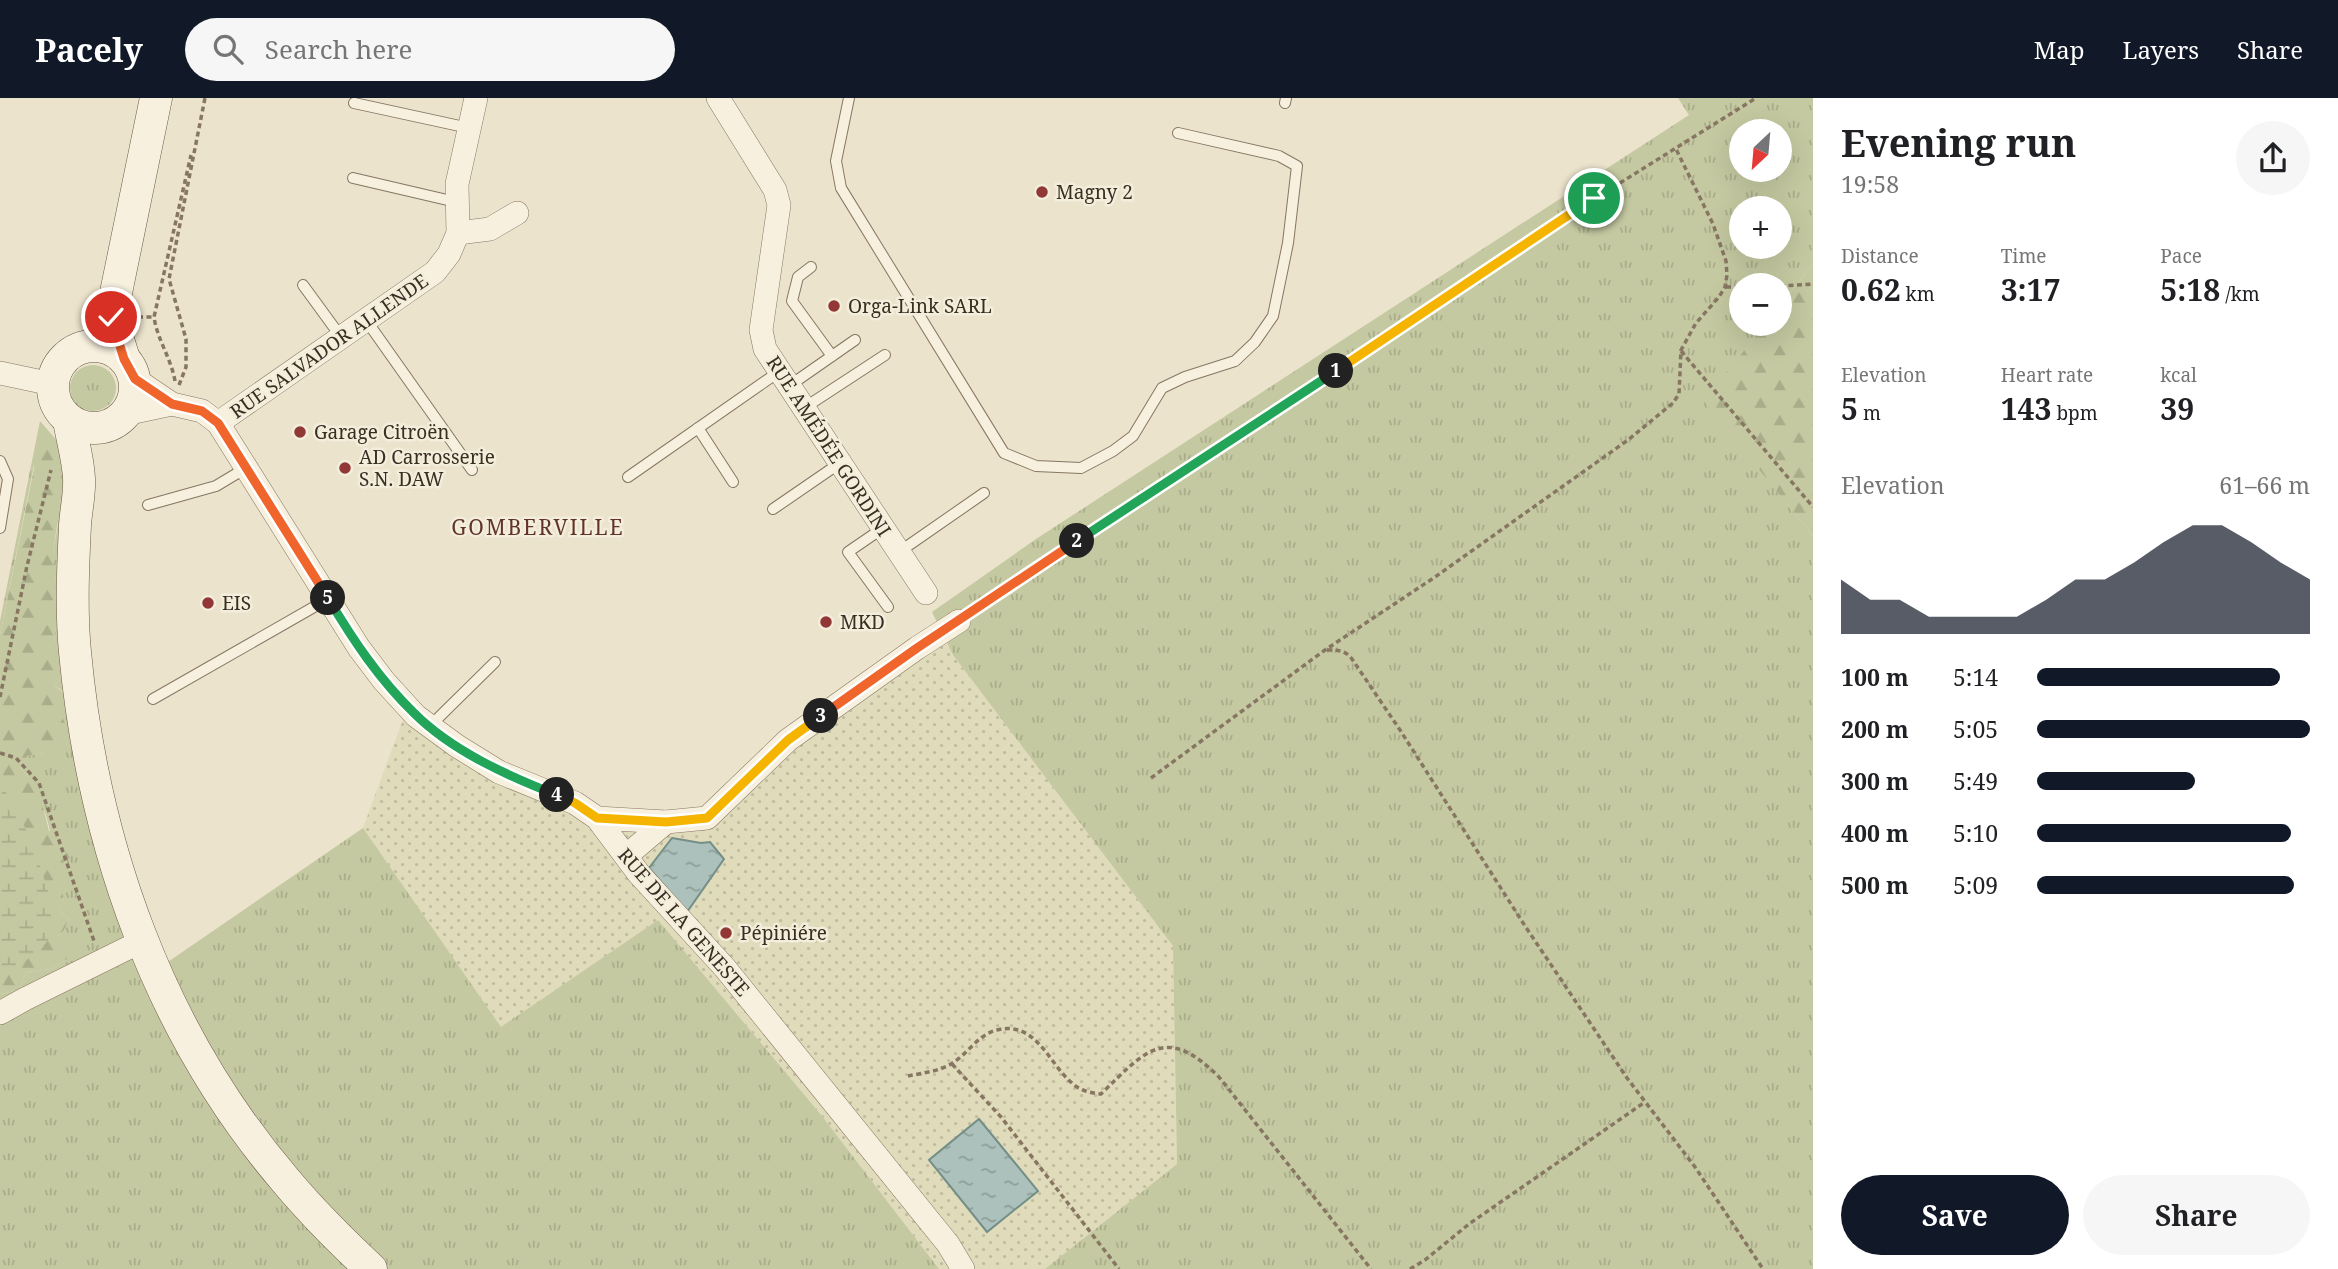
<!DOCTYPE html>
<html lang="en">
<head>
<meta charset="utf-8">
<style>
  :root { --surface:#fff; --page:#f6f6f6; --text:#202124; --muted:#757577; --accent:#111827 }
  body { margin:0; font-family:"Noto Serif",serif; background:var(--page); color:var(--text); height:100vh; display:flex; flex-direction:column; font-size:26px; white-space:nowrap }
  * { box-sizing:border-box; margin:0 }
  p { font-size:23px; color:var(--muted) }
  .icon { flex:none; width:38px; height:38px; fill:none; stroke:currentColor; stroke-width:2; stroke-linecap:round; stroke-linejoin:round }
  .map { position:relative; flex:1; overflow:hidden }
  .sheet { display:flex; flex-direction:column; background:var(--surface); width:525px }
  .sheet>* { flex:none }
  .needle { width:46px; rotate:206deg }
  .buttons { position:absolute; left:1729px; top:21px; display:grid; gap:14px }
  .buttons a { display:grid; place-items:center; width:63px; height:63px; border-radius:50%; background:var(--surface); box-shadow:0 7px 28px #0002; font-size:35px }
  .pin { position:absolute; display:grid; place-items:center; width:60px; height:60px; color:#fff; margin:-30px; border:4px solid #fff; border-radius:50%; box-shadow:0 2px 7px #0007 }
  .km { position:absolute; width:35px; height:35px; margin:-18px; border-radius:50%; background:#222; color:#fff; font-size:19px; line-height:35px; text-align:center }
  .round { display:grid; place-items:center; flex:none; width:74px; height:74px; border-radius:37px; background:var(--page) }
  .headline { display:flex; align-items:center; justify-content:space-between; height:119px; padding:0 28px }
  h1 { font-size:38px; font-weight:700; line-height:52px }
  .stats { display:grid; grid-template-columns:repeat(3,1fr); gap:10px; height:119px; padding:7px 28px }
  .stats div { display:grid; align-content:center }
  .stats b { font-size:30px; font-weight:700 }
  .stats small { font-size:19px; font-weight:400 }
  .stats p { font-size:19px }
  .chart { height:196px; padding:14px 28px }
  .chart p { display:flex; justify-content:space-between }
  .chart svg { width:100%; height:126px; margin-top:7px; fill:var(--accent); opacity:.7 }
  .button { display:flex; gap:14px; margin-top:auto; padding:14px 28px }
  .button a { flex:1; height:80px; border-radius:42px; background:var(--accent); color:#fff; font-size:28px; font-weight:700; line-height:80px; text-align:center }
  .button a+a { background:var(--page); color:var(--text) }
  ul { padding:0 28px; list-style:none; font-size:23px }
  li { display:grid; grid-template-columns:112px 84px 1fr; align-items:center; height:52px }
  li i { height:18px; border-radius:9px; background:var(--accent) }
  header { display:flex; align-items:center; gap:42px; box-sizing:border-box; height:98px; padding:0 35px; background:var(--accent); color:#fff }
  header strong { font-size:33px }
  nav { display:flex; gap:38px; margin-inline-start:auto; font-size:24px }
  .search { width:490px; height:63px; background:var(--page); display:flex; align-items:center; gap:18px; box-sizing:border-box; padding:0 24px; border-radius:38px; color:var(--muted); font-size:26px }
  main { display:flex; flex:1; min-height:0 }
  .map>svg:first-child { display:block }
  .farmland { fill:url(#farmland-dots) }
  .grass { fill:url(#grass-tufts); fill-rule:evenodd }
  .forest { fill:url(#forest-firs) }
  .wetland { fill:url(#wetland-marsh) }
  .water { fill:url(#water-ripples); stroke:#738f88; stroke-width:2 }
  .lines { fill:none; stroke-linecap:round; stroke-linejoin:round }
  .service-casing { stroke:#877662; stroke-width:12 }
  .minor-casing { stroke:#877662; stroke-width:24 }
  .secondary-casing { stroke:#695844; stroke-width:33 }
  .path { stroke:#877662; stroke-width:3.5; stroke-dasharray:5 3.5; stroke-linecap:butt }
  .service { stroke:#f7f0df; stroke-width:10 }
  .minor { stroke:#f7f0df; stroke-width:23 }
  .secondary { stroke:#f7f0df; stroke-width:32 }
  .split-1-casing { stroke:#fff; stroke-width:14 }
  .split-2-casing { stroke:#fff; stroke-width:14 }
  .split-3-casing { stroke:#fff; stroke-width:14 }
  .split-4-casing { stroke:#fff; stroke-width:14 }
  .split-5-casing { stroke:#fff; stroke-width:14 }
  .split-6-casing { stroke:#fff; stroke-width:14 }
  .split-1 { stroke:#f5b400; stroke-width:9 }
  .split-2 { stroke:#22a559; stroke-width:9 }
  .split-3 { stroke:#f0652b; stroke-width:9 }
  .split-4 { stroke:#f5b400; stroke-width:9 }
  .split-5 { stroke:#22a559; stroke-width:9 }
  .split-6 { stroke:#f0652b; stroke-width:9 }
  .poi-dot { fill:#913837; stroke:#f3eddb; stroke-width:2.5 }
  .labels { text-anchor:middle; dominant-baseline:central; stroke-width:5; stroke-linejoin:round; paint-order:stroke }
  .poi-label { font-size:19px; fill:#3a2e23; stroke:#f3eddb; text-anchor:start }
  .street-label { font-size:19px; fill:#3a2e23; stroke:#f3eddb }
  .neighbourhood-label { font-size:21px; letter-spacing:2px; fill:#623427; stroke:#f3eddb }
</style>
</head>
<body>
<header>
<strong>Pacely</strong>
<div class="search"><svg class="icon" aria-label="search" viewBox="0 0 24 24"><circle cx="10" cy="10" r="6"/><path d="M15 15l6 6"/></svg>Search here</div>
<nav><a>Map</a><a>Layers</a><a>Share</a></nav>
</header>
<main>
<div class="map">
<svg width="1813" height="1171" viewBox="0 0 1813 1171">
  <defs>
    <pattern id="farmland-dots" width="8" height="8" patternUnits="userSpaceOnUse" patternTransform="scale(1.75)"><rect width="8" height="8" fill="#e0dbba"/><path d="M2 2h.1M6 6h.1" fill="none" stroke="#c1bca0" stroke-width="1.8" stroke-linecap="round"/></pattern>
    <pattern id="grass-tufts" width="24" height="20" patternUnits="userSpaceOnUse" patternTransform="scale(1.75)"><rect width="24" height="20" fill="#c4c9a1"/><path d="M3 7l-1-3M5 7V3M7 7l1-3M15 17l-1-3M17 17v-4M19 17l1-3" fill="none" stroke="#a9ad8a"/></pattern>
    <pattern id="forest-firs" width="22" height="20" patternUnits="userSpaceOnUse" patternTransform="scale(1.75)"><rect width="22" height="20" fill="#c4c9a1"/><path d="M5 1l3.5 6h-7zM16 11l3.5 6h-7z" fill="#a9ad8a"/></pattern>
    <pattern id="wetland-marsh" width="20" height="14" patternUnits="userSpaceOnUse" patternTransform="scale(1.75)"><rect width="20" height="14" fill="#c4c9a1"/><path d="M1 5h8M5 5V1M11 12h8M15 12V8" fill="none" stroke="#a9ad8a"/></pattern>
    <pattern id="water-ripples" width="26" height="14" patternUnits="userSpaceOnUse" patternTransform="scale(1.75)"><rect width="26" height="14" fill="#acc1bb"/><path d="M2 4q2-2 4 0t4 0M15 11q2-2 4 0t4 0" fill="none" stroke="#8d9d98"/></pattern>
  </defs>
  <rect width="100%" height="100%" fill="#ebe3cc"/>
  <!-- farmland -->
  <path class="farmland" d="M943,537L953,557L1173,848L1177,1066L1045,1171H939L822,1018L658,822L501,930L363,730L405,616L507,682L664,732L706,729L827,625Z"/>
  <!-- grass -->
  <g class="grass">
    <path d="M1678,0H1813V166L1780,208V187H1741V226H1765L1705,303L1813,438V1171H1045L1177,1066L1173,848L953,557L932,514L1036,441L1689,17ZM1741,33H1780V72H1741ZM1741,110H1780V149H1741Z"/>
    <circle cx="93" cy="290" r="23"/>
    <path d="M40,323L59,345L69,378L63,541L143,881L363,730L501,929L658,822L822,1018L939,1171H0V896L19,892L26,874L51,871L67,861L58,838L64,832L69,821L58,812L64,802C51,757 54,707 21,670L27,658L43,655L59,633L58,612L63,593L55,588L62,579L56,569L54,545L60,495L53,475V454L58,426L34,367L0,537V523Z"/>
  </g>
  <!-- forest -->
  <g class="forest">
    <path d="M1813,166V438L1704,303L1765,226H1780V208Z"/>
    <path d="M44,334L57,348L65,377L53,454V475L60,495L54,545L61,554L57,569L62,574V579L55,588L68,598L67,606L58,612L65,625L59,633L63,640L62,648L51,656L43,655L27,658L21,670L39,692L49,733L72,745V758L58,768L64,803L58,812L69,821L64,832L58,838L69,852L67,861L51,871L26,874L19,892L0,896V537L41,336Z"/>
  </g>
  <!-- wetland -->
  <path class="wetland" d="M0,691C3,692 7,695 8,697C22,714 58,809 54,828C49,852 19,867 0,878Z"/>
  <!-- water -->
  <g class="water">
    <path d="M672,740L701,745L710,744L724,761L687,814L649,770Z"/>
    <path d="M979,1021L1038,1093L987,1134L929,1062Z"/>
  </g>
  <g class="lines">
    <!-- service casing -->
    <g class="service-casing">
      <g id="service">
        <path d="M849,0L836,63L841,90L1004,355L1036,368L1081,370L1113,353L1133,338L1162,290L1185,279L1235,263L1255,244L1273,218L1288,145L1297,68L1279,58L1178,35"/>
        <path d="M354,5L469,30"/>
        <path d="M1285,5L1286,0"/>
        <path d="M353,80L456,104"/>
        <path d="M811,169L798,179L792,203L832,258"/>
        <path d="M303,187L341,239"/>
        <path d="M366,222L472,372"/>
        <path d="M789,288L855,242"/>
        <path d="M804,310L885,257"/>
        <path d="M698,330L733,384"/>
        <path d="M0,363L8,381L0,430"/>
        <path d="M628,379L780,273"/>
        <path d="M148,407L216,388L246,370"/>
        <path d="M773,411L840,365"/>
        <path d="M883,430L848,454L888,509"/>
        <path d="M899,454L984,395"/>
        <path d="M153,601L328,501"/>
        <path d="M430,628L495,564"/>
      </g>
    </g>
    <!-- minor casing -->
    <g class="minor-casing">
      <g id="minor">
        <path d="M718,0L775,92L779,107L761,232L765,251L926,495"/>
        <path d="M458,135L490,131L517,115"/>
        <path d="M0,275L52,286"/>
        <path d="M135,281L172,306L202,313L218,325L359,550L384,583L416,618L457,648L499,674L575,705L597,720L639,776L725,870L948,1146L963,1171"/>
        <path d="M125,316L172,306"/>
        <path d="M218,325L435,174L449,156L458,135L457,86L476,0"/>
        <path d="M597,720L666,724L707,720L788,642L917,550L959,523"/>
        <path d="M626,758L666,724"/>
        <path d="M0,915L25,901L142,843"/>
      </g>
    </g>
    <!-- secondary casing -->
    <g class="secondary-casing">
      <g id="secondary">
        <circle cx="94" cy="289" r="41"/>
        <path d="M124,261L111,219L156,0"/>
        <path d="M69,322C72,341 78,360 79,380C80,395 76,412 75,427C73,469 71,512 75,554C93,747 159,935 286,1083C312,1114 341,1143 371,1171"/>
      </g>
    </g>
    <!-- path -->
    <g class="path">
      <path d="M1780,188L1813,186"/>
      <path d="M1726,189H1741"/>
      <path d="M138,219H154"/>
      <path d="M1681,253L1813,409"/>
      <path d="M175,283C171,260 157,241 154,219L191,57"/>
      <path d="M179,287L186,269V241L169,181L205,0"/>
      <path d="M975,512L1532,140L1756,0"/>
      <path d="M1327,552C1338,552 1345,552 1352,561L1400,632L1525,828L1627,980L1695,1069L1763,1171"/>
      <path d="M0,599L27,468L51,372"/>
      <path d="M0,655L16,660L39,685L94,843"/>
      <path d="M1151,680L1325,552L1435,479L1628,342L1673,305L1679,296L1681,252L1696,225L1719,199L1725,189L1727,177L1726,163L1713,126L1675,49"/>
      <path d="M952,966L1001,1019L1119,1171"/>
      <path d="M908,978C922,975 942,973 954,964C968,955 979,936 997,932C1036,922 1049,966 1072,985C1080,993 1091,995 1101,996C1146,952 1166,926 1219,979L1371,1171"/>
      <path d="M1410,1171L1425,1162L1469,1126L1645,1004"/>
    </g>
    <!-- service -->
    <use href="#service" class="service"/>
    <!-- minor -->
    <use href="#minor" class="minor"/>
    <!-- secondary -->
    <use href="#secondary" class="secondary"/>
  </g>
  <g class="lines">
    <!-- split-1 casing -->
    <g class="split-1-casing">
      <path id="split-1" d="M1336,273L1594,100"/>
    </g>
    <!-- split-2 casing -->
    <g class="split-2-casing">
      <path id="split-2" d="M1077,443L1336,273"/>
    </g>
    <!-- split-3 casing -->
    <g class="split-3-casing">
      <path id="split-3" d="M821,618L917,550L1077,443"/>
    </g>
    <!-- split-4 casing -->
    <g class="split-4-casing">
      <path id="split-4" d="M557,697L575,705L597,720L666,724L707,720L788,642L821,618"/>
    </g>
    <!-- split-5 casing -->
    <g class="split-5-casing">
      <path id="split-5" d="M328,500C353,542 379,581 414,615C452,653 508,678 557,697"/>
    </g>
    <!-- split-6 casing -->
    <g class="split-6-casing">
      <path id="split-6" d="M111,219L124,261L135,281L172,306L202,313L218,325L328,500"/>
    </g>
    <!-- split-1 -->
    <use href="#split-1" class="split-1"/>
    <!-- split-2 -->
    <use href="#split-2" class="split-2"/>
    <!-- split-3 -->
    <use href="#split-3" class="split-3"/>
    <!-- split-4 -->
    <use href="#split-4" class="split-4"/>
    <!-- split-5 -->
    <use href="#split-5" class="split-5"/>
    <!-- split-6 -->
    <use href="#split-6" class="split-6"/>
  </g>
  <!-- markers -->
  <g class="poi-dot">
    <circle cx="1042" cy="94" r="7"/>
    <circle cx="834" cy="208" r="7"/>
    <circle cx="300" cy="334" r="7"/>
    <circle cx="345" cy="370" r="7"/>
    <circle cx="208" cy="505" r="7"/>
    <circle cx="826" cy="524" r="7"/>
    <circle cx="726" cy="835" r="7"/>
  </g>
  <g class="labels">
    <!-- poi labels -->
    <g class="poi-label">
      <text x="1056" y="94">Magny 2</text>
      <text x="848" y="208">Orga-Link SARL</text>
      <text x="314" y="334">Garage Citroën</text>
      <text x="359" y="359">AD Carrosserie<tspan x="359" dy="22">S.N. DAW</tspan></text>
      <text x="222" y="505">EIS</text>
      <text x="840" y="524">MKD</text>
      <text x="740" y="835">Pépiniére</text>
    </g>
    <!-- street labels -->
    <g class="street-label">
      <text transform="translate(329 248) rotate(-35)">RUE SALVADOR ALLENDE</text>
      <text transform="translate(829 348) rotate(57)">RUE AMÉDÉE GORDINI</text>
      <text transform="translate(684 824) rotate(49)">RUE DE LA GENESTE</text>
    </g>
    <!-- neighbourhood labels -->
    <g class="neighbourhood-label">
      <text x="538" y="429">GOMBERVILLE</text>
    </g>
  </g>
</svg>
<div class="buttons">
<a><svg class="needle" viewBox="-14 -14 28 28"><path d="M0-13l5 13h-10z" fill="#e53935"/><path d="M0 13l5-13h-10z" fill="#757577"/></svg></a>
<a>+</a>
<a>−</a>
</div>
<div class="pin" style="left:1594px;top:100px;background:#1e9e55"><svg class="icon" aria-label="arrive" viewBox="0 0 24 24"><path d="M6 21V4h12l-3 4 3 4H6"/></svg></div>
<div class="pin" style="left:111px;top:219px;background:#d93025"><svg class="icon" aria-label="check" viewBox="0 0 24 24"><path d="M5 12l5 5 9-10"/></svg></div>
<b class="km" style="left:1336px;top:273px">1</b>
<b class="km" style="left:1077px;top:443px">2</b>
<b class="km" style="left:821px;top:618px">3</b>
<b class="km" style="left:557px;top:697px">4</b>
<b class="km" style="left:328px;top:500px">5</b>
</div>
<section class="sheet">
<div class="headline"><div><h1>Evening run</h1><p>19:58</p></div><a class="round"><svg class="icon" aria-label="share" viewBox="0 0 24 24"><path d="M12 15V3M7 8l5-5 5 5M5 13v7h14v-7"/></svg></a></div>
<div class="stats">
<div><p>Distance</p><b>0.62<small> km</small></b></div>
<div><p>Time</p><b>3:17</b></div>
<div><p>Pace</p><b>5:18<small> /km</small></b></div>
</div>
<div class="stats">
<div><p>Elevation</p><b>5<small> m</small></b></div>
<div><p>Heart rate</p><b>143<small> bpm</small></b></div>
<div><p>kcal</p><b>39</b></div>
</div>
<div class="chart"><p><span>Elevation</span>61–66 m</p>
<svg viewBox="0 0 160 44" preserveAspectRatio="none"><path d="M0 44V25L10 32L20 32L30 38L40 38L50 38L60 38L70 32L80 25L90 25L100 19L110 12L120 6L130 6L140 12L150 19L160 25V44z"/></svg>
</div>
<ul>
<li><b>100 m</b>5:14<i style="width:89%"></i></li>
<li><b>200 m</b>5:05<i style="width:100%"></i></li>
<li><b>300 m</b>5:49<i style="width:58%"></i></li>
<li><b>400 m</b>5:10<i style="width:93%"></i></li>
<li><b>500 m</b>5:09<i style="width:94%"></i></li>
</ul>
<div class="button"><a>Save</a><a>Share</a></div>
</section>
</main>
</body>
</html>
